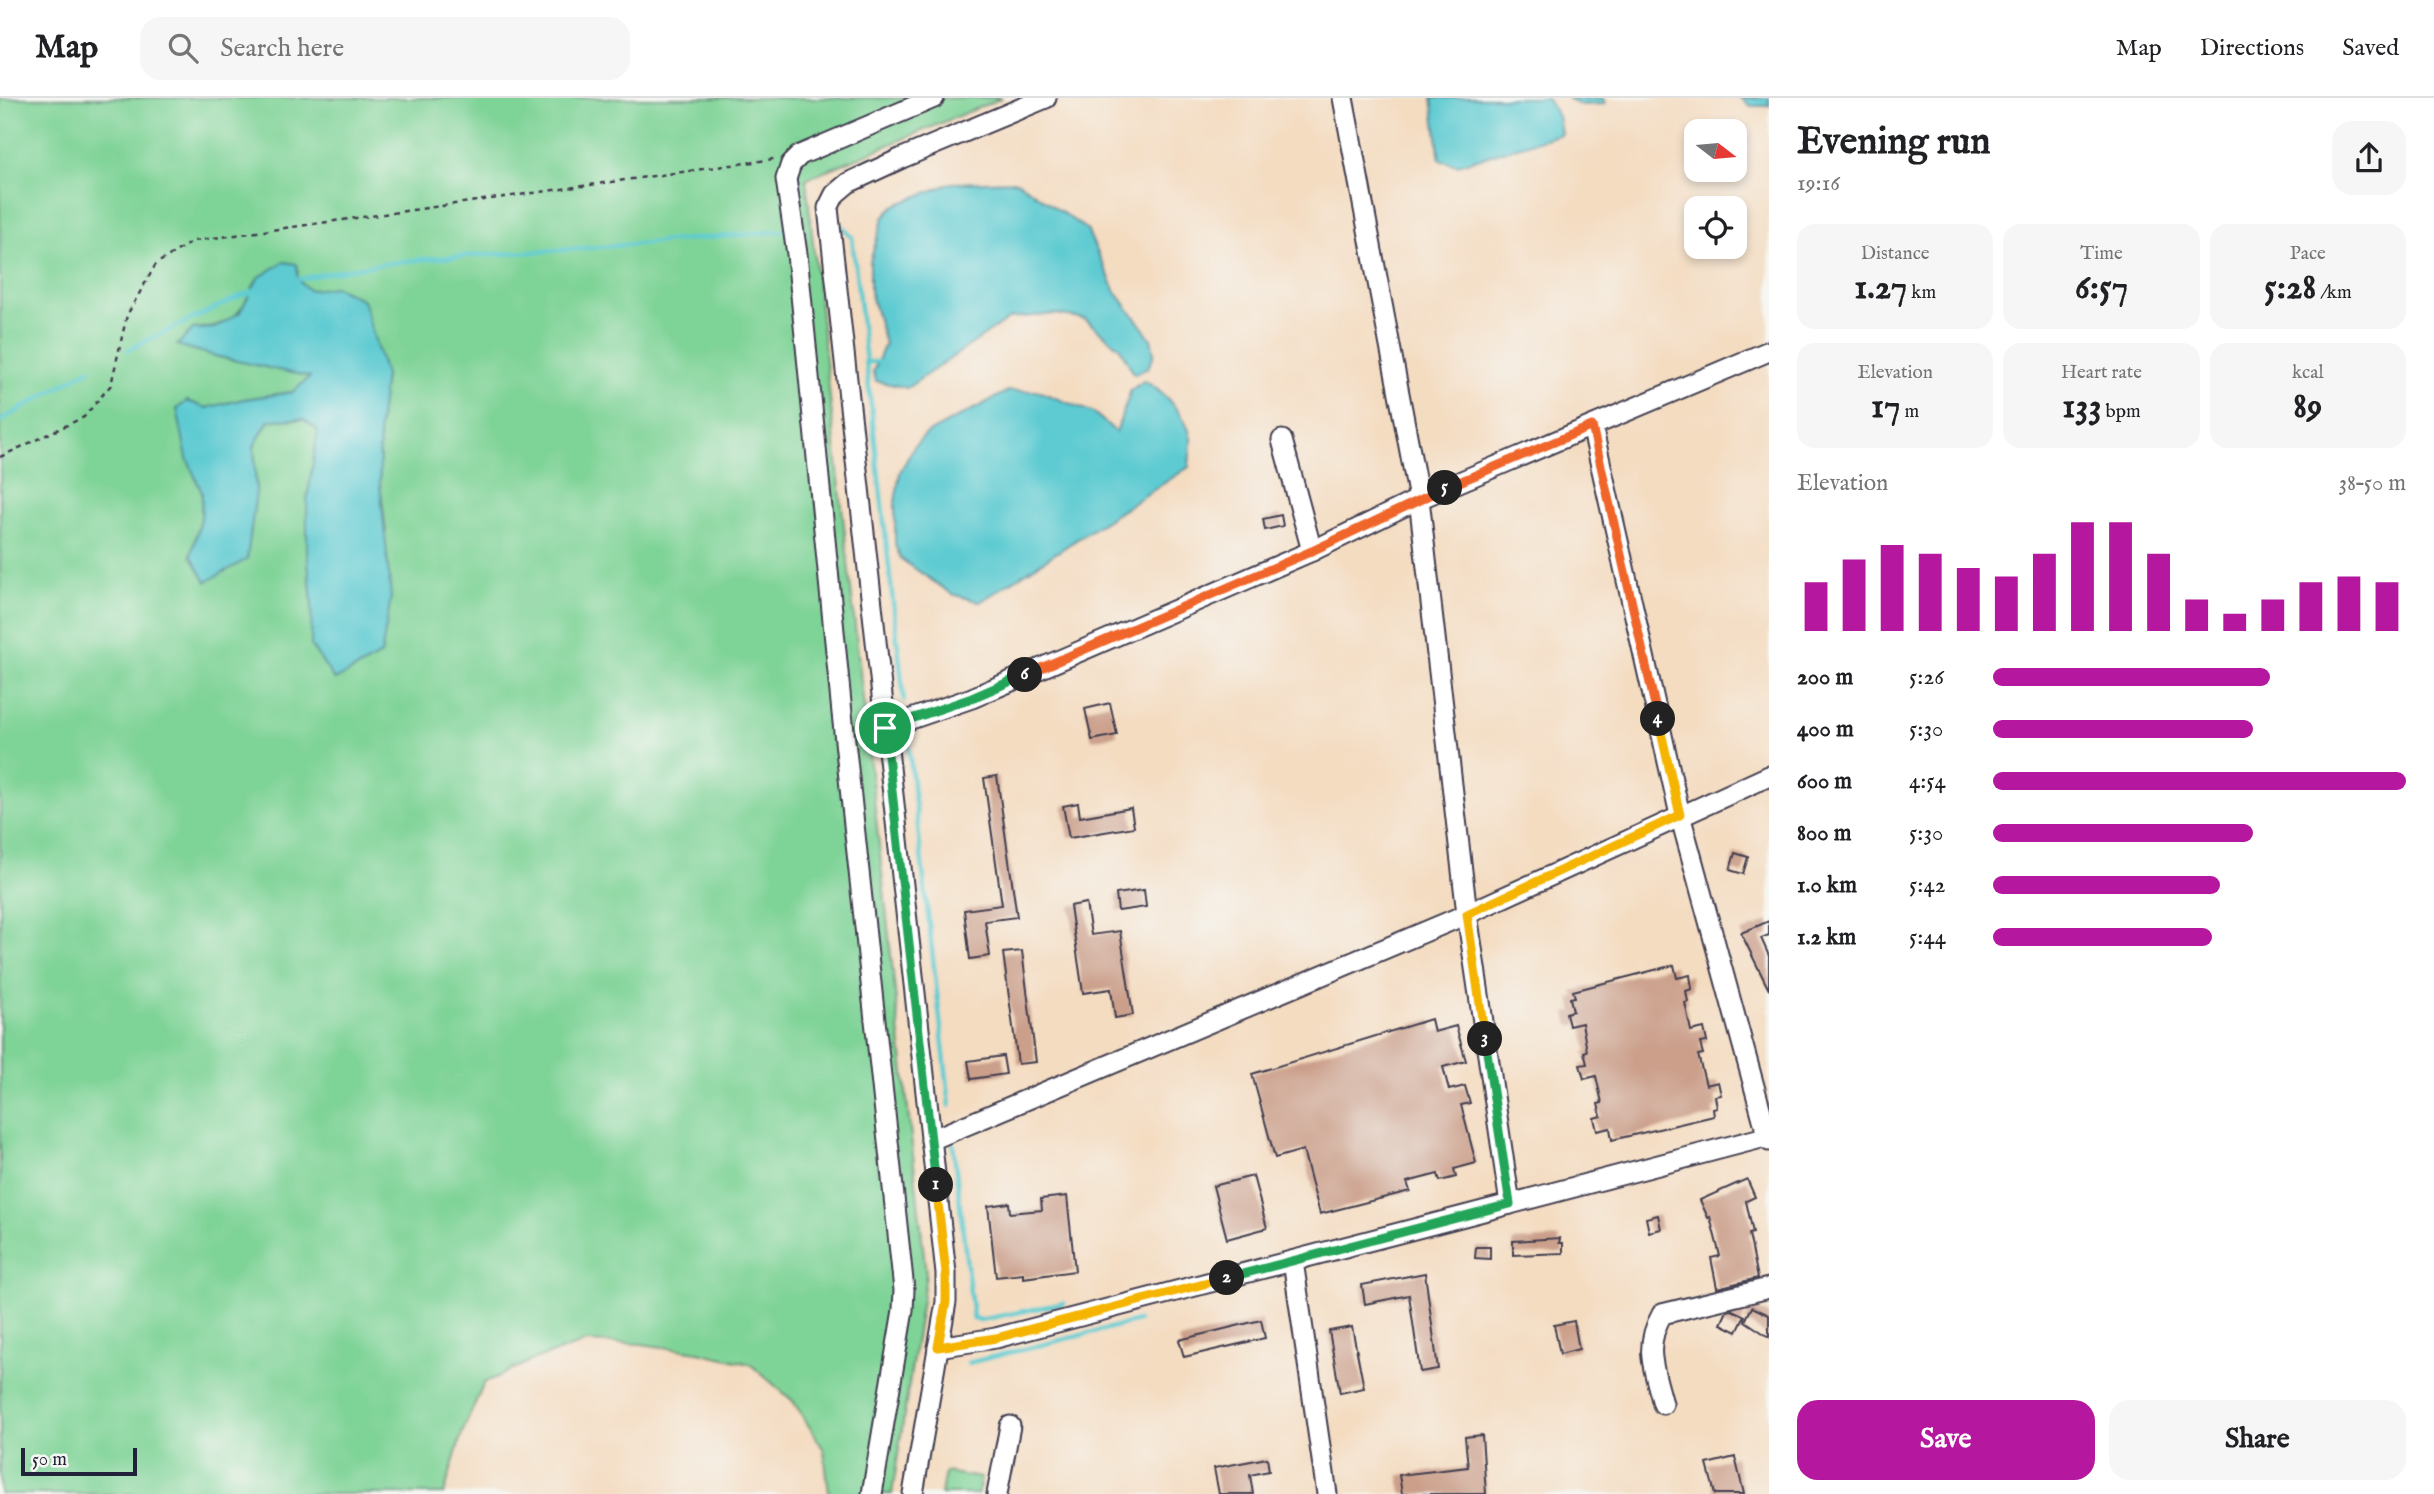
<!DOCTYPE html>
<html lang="en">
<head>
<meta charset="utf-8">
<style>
  :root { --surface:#fff; --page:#f6f6f6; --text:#202124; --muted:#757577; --line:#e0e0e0; --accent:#b5179e }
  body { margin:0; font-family:"IM FELL English",serif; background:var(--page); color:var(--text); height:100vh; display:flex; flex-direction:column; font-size:26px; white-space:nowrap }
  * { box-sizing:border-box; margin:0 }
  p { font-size:23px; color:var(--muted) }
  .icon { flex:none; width:38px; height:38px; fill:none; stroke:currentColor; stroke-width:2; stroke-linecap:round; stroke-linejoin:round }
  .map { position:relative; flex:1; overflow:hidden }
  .details { display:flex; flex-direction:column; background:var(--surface); width:665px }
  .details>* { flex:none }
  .needle { width:46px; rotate:106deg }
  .tools { position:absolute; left:1684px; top:21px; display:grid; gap:14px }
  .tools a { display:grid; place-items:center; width:63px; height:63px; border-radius:14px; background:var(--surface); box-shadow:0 4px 10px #0003; font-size:35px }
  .scale { position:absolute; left:21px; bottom:18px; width:116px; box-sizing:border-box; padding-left:7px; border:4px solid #22223b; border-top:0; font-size:19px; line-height:24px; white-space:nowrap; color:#22223b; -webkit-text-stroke:5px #f6f6f2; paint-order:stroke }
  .pin { position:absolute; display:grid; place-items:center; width:60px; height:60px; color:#fff; margin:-30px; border:4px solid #fff; border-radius:50%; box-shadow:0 2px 7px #0007 }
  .km { position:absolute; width:35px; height:35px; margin:-18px; border-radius:50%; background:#222; color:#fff; font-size:19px; line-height:35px; text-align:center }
  .round { display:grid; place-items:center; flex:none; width:74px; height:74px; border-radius:21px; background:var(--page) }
  .head { display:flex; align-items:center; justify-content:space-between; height:119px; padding:0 28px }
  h1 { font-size:38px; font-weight:700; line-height:52px }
  .figures { display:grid; grid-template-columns:repeat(3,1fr); gap:10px; height:119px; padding:7px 28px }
  .figures div { display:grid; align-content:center; border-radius:18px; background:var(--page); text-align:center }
  .figures b { font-size:35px; font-weight:700 }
  .figures small { font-size:19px; font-weight:400 }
  .figures p { font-size:19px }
  .chart { height:196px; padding:14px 28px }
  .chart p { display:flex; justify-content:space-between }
  .chart svg { width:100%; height:126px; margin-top:7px; stroke:var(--accent); stroke-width:6 }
  .primary-button { display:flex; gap:14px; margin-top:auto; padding:14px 28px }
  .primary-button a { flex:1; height:80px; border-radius:21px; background:var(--accent); color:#fff; font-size:28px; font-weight:700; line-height:80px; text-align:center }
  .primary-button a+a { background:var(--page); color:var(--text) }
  ul { padding:0 28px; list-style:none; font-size:23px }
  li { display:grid; grid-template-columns:112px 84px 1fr; align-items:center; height:52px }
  li i { height:18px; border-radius:9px; background:var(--accent) }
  header { display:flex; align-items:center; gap:42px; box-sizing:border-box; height:98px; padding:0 35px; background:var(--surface); border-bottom:2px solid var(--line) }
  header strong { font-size:33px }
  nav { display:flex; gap:38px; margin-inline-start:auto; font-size:24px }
  .search { width:490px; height:63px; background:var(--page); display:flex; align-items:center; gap:18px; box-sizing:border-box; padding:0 24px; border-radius:21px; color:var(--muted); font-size:26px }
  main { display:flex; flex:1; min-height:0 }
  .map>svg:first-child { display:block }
  .green { fill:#7ed396; stroke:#507a68; stroke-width:2; fill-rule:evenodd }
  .water { fill:#5dcbd1; stroke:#407686; stroke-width:2 }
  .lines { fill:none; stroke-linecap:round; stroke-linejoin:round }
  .stream { stroke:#5dcbd1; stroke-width:4.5 }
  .building { fill:#cb9f8a }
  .minor-casing { stroke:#423e4f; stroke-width:23 }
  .path { stroke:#423e4f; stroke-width:2.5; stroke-dasharray:5 5; stroke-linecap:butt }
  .minor { stroke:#fff; stroke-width:19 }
  .split-1-casing { stroke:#fff; stroke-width:14 }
  .split-2-casing { stroke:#fff; stroke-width:14 }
  .split-3-casing { stroke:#fff; stroke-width:14 }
  .split-4-casing { stroke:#fff; stroke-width:14 }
  .split-5-casing { stroke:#fff; stroke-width:14 }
  .split-6-casing { stroke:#fff; stroke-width:14 }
  .split-7-casing { stroke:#fff; stroke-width:14 }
  .split-1 { stroke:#22a559; stroke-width:9 }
  .split-2 { stroke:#f5b400; stroke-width:9 }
  .split-3 { stroke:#22a559; stroke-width:9 }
  .split-4 { stroke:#f5b400; stroke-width:9 }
  .split-5 { stroke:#f0652b; stroke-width:9 }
  .split-6 { stroke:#f0652b; stroke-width:9 }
  .split-7 { stroke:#22a559; stroke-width:9 }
</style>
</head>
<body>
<header>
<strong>Map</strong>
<div class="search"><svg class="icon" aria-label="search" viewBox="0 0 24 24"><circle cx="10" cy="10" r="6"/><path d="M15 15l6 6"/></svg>Search here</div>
<nav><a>Map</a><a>Directions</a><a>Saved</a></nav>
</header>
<main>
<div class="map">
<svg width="1769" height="1396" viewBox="0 0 1769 1396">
  <rect width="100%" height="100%" fill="#f6f6f2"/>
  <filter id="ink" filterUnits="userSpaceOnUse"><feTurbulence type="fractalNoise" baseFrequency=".0143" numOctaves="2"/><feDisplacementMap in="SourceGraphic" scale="14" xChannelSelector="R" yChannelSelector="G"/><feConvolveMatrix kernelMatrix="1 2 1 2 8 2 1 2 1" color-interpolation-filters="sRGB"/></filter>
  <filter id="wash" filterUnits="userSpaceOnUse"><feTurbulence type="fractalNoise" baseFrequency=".00686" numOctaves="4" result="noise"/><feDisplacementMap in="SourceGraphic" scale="28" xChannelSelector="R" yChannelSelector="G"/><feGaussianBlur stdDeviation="1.57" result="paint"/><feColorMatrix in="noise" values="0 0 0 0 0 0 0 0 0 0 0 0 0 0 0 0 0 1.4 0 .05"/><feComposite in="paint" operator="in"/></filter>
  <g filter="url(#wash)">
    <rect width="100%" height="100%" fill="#f4dcc1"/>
    <!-- green -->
    <g class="green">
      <path d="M0,0H1002L806,81L926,1176L892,1396H829L824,1352L793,1303L750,1266L698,1254L641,1246L586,1244L533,1262L484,1285L462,1335L444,1396H0ZM258,180L298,182L309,192L336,189L363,202L385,277L379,329L380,385L386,434L312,503L307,453V403L318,332L303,321L269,322L254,348L256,394L191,457L201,421L202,395L187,303L206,310L244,301L293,294L311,278L219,259L178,247L193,231C236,228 240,215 258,180Z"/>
      <path d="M945,1374L981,1380L978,1396H941Z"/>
    </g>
    <!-- water -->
    <g class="water">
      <path d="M1432,0H1547L1558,18L1561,36L1457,67L1440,62Z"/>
      <path d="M1568,0H1603L1605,6L1579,7Z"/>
      <path d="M1740,0H1769V8H1751Z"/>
      <path d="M1017,83L1087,132L1116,194L1151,241L1154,256L1148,270L1134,276L1120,250L1085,221L1056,216L1010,220L907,290L876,283L873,274L885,246L870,193V164L883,120L893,108L951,85Z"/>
      <path d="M284,164L297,166L298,182L309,192L336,189L363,202L385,277L379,329L380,385L391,499L381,557L335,582L311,548L312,503L307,453V403L318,332L303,321L269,322L254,348L256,394L247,461L206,484L191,457L201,421L202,395L187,360L177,311L187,303L206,310L244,301L293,294L310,279L219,259L177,247L193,231L215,230L240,214L258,180Z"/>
      <path d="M1144,283C1162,292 1187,318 1191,340C1192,348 1189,360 1189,369L980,504L952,496L901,461L895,447V404L900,374L915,347L926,336L1008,293H1038L1094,315L1116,334L1131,292Z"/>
    </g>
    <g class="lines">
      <!-- stream -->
      <g class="stream">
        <path d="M843,129L852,139L904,602"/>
        <path d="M293,183C385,159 480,158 575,151C644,146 713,139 783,133"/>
        <path d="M128,252L242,197L254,193"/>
        <path d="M865,264H878"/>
        <path d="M0,323L90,271"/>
        <path d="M908,643L950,1008"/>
        <path d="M953,1046L973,1220L980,1222L1064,1205"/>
        <path d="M968,1265L1138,1223"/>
      </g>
    </g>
    <g id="blocks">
      <!-- building -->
      <g class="building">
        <path d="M1281,417L1283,428L1265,432L1263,421Z"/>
        <path d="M1110,605L1117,637L1092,642L1085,611Z"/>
        <path d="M997,678L1017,819L985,823L990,858L970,861L964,812L1002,807L984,680Z"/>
        <path d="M1078,705L1080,719L1131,710L1134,729L1069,740L1063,708Z"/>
        <path d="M1735,755L1748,759L1743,776L1730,772Z"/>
        <path d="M1144,792L1146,809L1118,813L1116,796Z"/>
        <path d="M1086,805L1091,837L1120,833L1133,917L1115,920L1111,891L1083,895L1070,808Z"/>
        <path d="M1769,823V837L1761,840L1769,858V892L1741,835Z"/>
        <path d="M1022,853L1036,964L1018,966L1003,855Z"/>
        <path d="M1674,867L1677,880L1690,877L1692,891L1686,893L1688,904L1685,905L1691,933L1704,930L1707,944L1700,945L1703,956L1698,957L1706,987L1718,984L1721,997L1715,998L1717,1010L1713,1011L1714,1018L1612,1042L1610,1030L1597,1033L1594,1020L1601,1018L1598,1006L1602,1005L1596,978L1584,981L1580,967L1587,966L1584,954L1587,953L1582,925L1569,928L1566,915L1573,913L1570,900L1575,899L1573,893Z"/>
        <path d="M1431,921L1434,934L1456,928L1466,963L1443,969L1449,992L1465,988L1470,1005L1461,1007L1476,1065L1454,1071L1456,1079L1440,1083L1438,1076L1407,1084L1410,1093L1320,1116L1303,1052L1275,1060L1252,976Z"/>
        <path d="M1003,958L1006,976L971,981L968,963Z"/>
        <path d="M1253,1078L1267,1130L1227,1141L1213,1088Z"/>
        <path d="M1747,1081L1755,1099L1746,1103L1753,1135L1749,1136L1758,1180L1717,1190L1711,1160L1720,1158L1710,1119L1708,1120L1700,1102Z"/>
        <path d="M1067,1098L1075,1173L1023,1180V1176L996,1179L988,1108L1009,1105L1010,1115L1042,1112L1041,1101Z"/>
        <path d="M1658,1117L1661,1131L1649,1134L1646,1120Z"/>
        <path d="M1560,1140L1559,1145H1563V1155L1513,1157V1143Z"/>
        <path d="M1476,1149H1490V1161L1475,1160Z"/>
        <path d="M1425,1175L1438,1271L1420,1274L1409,1197L1365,1206L1362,1187Z"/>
        <path d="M1752,1209L1769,1217V1239L1745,1223Z"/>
        <path d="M1732,1212L1745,1218L1737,1234L1721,1226L1727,1213Z"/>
        <path d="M1261,1222L1265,1240L1184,1259L1179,1242Z"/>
        <path d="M1574,1223L1579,1251L1560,1256L1554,1227Z"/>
        <path d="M1352,1229L1364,1290L1340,1295L1329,1233Z"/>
        <path d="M1482,1337L1486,1396H1402L1399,1377L1468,1369L1465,1339Z"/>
        <path d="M1735,1359L1744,1396H1715L1707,1366Z"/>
        <path d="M1267,1360L1269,1373L1250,1377L1253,1396H1219L1214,1370Z"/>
      </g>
    </g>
  </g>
  <g filter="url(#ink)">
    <use href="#blocks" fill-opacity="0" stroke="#423e4f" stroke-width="2"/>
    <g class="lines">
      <!-- minor casing -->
      <g class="minor-casing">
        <g id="minor">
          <path d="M1343,0L1419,401L1467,816L1510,1106L1769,1038"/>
          <path d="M1592,328L1680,717L1769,1043"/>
          <path d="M1282,342L1312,453"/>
          <path d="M885,630L972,600L1312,453L1419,401L1769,253"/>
          <path d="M931,1042L1467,816L1769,678"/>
          <path d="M1293,1163L1327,1396"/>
          <path d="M938,1249L996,1240L1510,1106"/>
          <path d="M1663,1306C1654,1271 1643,1250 1662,1216L1769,1190"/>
          <path d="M872,1396L903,1212L904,1192L842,615L797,156L786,81L791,66L800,57L934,0"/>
          <path d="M913,1396L946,1204V1175L828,110L835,96L848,85L902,60L1046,0"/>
          <path d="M997,1396L1010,1328"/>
        </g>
      </g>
      <!-- path -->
      <path class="path" d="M0,359L84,319L111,287L127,217L156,166L193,143L774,61"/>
      <!-- minor -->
      <use href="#minor" class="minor"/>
    </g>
  </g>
  <g class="lines" filter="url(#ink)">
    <!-- split-1 casing -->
    <g class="split-1-casing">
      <path id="split-1" d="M885,630L936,1087"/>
    </g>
    <!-- split-2 casing -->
    <g class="split-2-casing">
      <path id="split-2" d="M936,1087L946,1175V1204L938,1249L996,1240L1227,1180"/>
    </g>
    <!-- split-3 casing -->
    <g class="split-3-casing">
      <path id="split-3" d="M1227,1180L1510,1106L1485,941"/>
    </g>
    <!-- split-4 casing -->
    <g class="split-4-casing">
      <path id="split-4" d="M1485,941L1467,816L1680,717L1658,621"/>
    </g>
    <!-- split-5 casing -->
    <g class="split-5-casing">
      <path id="split-5" d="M1445,390L1592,328L1658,621"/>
    </g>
    <!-- split-6 casing -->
    <g class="split-6-casing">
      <path id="split-6" d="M1025,577L1312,453L1445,390"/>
    </g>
    <!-- split-7 casing -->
    <g class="split-7-casing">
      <path id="split-7" d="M885,630L972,600L1025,577"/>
    </g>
    <!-- split-1 -->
    <use href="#split-1" class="split-1"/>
    <!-- split-2 -->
    <use href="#split-2" class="split-2"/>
    <!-- split-3 -->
    <use href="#split-3" class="split-3"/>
    <!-- split-4 -->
    <use href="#split-4" class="split-4"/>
    <!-- split-5 -->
    <use href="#split-5" class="split-5"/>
    <!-- split-6 -->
    <use href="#split-6" class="split-6"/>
    <!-- split-7 -->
    <use href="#split-7" class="split-7"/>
  </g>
</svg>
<div class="tools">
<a><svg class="needle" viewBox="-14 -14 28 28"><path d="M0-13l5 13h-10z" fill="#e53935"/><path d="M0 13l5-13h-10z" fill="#757577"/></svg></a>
<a><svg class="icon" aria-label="locate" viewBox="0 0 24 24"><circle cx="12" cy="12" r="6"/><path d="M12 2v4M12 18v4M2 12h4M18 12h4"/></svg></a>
</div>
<div class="scale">50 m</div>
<div class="pin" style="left:885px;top:630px;background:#1e9e55"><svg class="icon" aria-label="arrive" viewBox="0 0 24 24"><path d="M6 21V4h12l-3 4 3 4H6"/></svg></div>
<b class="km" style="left:936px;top:1087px">1</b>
<b class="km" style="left:1227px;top:1180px">2</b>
<b class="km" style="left:1485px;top:941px">3</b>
<b class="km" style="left:1658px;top:621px">4</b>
<b class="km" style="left:1445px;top:390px">5</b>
<b class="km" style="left:1025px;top:577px">6</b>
</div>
<section class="details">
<div class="head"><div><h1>Evening run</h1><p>19:16</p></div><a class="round"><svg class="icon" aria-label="share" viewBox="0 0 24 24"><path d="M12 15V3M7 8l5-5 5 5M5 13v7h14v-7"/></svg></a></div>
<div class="figures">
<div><p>Distance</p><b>1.27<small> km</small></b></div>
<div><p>Time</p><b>6:57</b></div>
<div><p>Pace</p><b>5:28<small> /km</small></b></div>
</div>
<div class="figures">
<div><p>Elevation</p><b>17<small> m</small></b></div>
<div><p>Heart rate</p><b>133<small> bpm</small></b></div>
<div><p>kcal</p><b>89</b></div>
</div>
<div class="chart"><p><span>Elevation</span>38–50 m</p>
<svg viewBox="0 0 160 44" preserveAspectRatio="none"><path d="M5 44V27M15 44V19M25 44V14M35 44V17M45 44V22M55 44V25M65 44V17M75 44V6M85 44V6M95 44V17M105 44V33M115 44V38M125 44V33M135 44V27M145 44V25M155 44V27"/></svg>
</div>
<ul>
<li><b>200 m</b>5:26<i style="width:67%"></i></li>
<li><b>400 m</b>5:30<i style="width:63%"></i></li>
<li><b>600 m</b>4:54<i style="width:100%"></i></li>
<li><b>800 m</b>5:30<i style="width:63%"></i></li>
<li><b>1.0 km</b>5:42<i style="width:55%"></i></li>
<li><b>1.2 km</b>5:44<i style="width:53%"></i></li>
</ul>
<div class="primary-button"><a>Save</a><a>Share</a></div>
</section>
</main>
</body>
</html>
